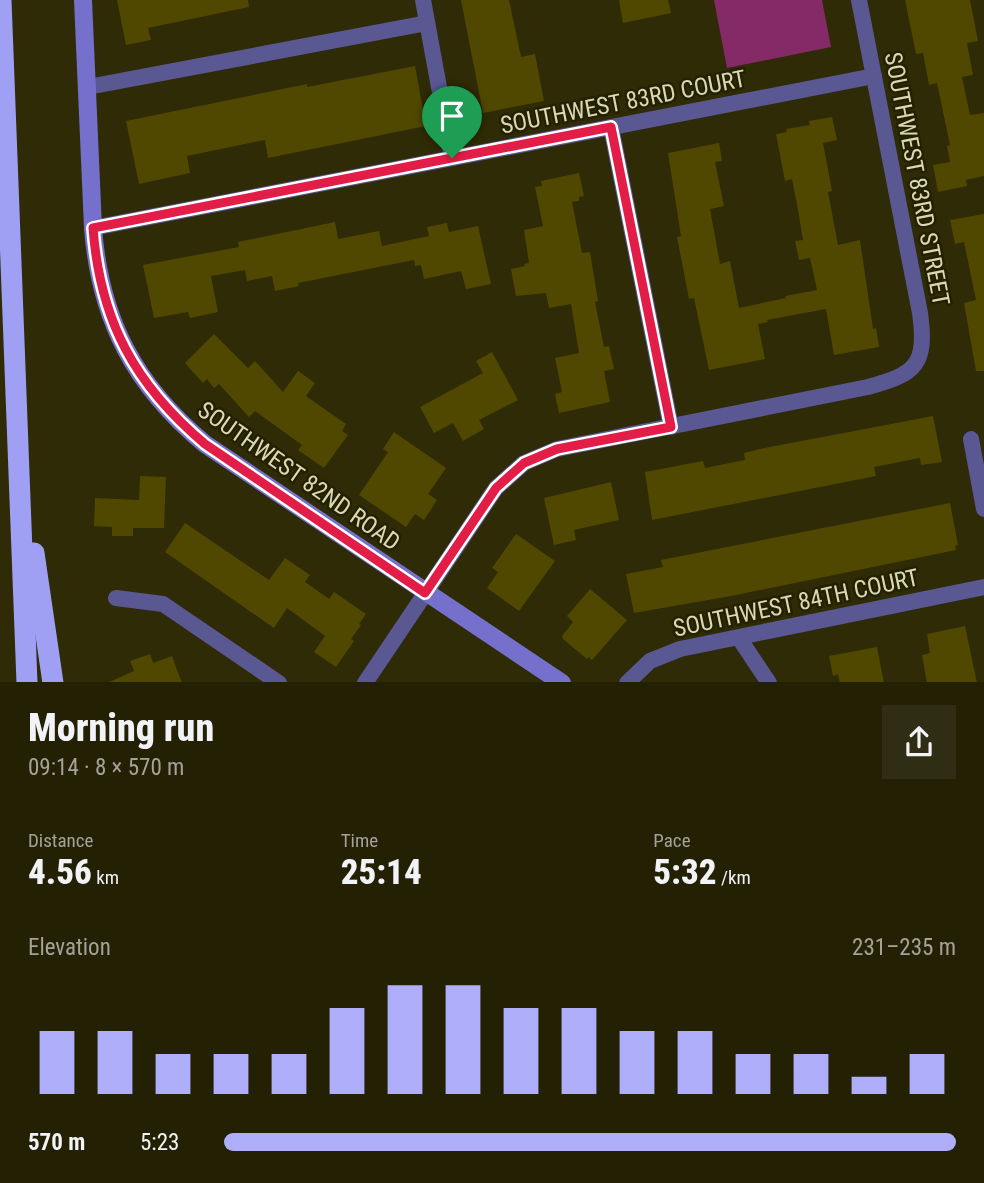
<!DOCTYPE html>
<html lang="en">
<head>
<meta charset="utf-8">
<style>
  :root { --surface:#232004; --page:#2f2d13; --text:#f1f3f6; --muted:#a3a39a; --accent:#aeaefb }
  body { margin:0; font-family:"Roboto Condensed",sans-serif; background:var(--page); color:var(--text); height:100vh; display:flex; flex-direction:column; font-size:26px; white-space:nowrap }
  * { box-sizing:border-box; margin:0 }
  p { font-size:23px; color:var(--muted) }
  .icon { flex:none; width:38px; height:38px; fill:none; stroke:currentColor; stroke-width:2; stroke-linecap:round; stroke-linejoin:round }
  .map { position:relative; height:682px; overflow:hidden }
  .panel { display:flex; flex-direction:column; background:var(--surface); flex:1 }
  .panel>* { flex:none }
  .pin { position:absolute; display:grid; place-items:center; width:60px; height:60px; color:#fff; margin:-72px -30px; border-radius:50% 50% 50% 0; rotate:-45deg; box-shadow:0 0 7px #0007 }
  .pin .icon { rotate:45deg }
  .round { display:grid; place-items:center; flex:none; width:74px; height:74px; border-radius:0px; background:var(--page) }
  .summary { display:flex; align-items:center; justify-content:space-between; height:119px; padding:0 28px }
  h1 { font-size:38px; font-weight:800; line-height:52px }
  .metrics { display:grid; grid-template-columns:repeat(3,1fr); gap:10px; height:119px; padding:7px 28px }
  .metrics div { display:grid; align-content:center }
  .metrics b { font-size:35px; font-weight:800 }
  .metrics small { font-size:19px; font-weight:400 }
  .metrics p { font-size:19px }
  .chart { height:196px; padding:14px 28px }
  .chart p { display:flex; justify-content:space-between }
  .chart svg { width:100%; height:126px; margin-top:7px; stroke:var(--accent); stroke-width:6 }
  ul { padding:0 28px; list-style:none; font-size:23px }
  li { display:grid; grid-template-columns:112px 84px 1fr; align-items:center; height:52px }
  li i { height:18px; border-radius:9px; background:var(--accent) }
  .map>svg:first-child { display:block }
  .green { fill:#842b67 }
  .building { fill:#504800 }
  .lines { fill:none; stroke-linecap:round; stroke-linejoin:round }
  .street { stroke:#595892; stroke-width:16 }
  .secondary { stroke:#7470cc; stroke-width:18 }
  .highway { stroke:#9f9ff4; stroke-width:21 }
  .route-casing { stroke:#fff; stroke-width:14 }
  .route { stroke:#e11d48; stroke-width:9 }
  .labels { text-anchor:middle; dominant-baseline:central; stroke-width:5; stroke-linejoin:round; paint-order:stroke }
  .street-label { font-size:24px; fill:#dad8b6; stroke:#252100 }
</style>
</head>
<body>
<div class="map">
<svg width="984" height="683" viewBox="0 0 984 683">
  <rect width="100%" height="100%" fill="#2f2b06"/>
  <!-- green -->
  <path class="green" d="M714,0H822L831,47L727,68Z"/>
  <!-- building -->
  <g class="building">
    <path d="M117,0H248L249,7L148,28L151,40L126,45Z"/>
    <path d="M461,0H509L521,57L535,54L544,101L483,113Z"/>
    <path d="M619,0H668L671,13L623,23Z"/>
    <path d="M905,0H970L978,41L967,43L973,75L962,77L970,115L984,113V176L966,180L967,186L938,192L933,165L950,162L947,146L950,145L937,83L929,85L923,53L916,54Z"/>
    <path d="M415,66L426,126L268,158L265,140L187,156L190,173L139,184L126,121L307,84V87Z"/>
    <path d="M832,117L837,140L823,143L832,191L828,192L838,245L860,240L873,329L876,328L879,347L834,355L826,309L767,320L768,322L758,324L765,359L709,370L694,298L689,299L677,237L681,236L668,153L719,143L722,161L715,162L724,206L710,209L720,264L730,261L739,308L786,298L785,296L817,290L810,258L799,260L795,241L803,240L798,210L792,179L785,181L776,134L787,132L786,129L810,125L809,121Z"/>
    <path d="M579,173L584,196L579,197V201L572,202L582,253L590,252L598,301L595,302L604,347L609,346L614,369L604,371L610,402L559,413L555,394L562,392L555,358L579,353L571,304L549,308L546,293L516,296L511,269L525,266L524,264L529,263L524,230L543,226L535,187L542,186L541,181Z"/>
    <path d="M984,214V371H976L964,303L976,300L964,242L955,244L950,220Z"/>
    <path d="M335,222L338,239L379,231L382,246L429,236L427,227L447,223L449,232L478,226L491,284L466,289L461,271L424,279L421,265L415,266L414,260L298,283L299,286L275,291L272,276L247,281L245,270L211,276L218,312L190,318L188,312L154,318L143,265L239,247L238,242Z"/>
    <path d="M214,334L248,368L255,361L283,392L298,371L315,383L306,396L346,424L342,431L348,435L324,468L298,450L302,445L255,411L249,417L219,384L214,388L207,379L203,383L185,363Z"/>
    <path d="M492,352L518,400L479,420L484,429L463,441L453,423L434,433L420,407L483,373L476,361Z"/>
    <path d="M933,416L942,462L921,465L920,458L874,467L876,476L652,520L645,472L703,461L705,468L745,460L744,453L760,449Z"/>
    <path d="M394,432L446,468L428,494L437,500L424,520L415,514L406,527L359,495L388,452L383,449Z"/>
    <path d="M140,476L166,477L164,528H133V536H112V527L94,526L95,498L139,500Z"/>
    <path d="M611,482L619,520L574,530L576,540L554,545L544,498Z"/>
    <path d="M950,503L958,545L955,546L956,550L731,596L634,613L626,574L663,567L661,560Z"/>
    <path d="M185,523L269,580L285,558L310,575L305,582L329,599L334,592L366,614L359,624L361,625L351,639L354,641L336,667L314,652L325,636L287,608L274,628L165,552Z"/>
    <path d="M516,534L555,561L519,611L487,588L498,572L492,568Z"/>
    <path d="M590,589L627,620L592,660L589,657L587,659L563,639L562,636L573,622L567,616Z"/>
    <path d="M965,626L977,683H927L922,655L930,653L927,634Z"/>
    <path d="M877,647L884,683H840L838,674L833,676L829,656Z"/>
    <path d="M150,654L153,663L172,656L182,683H107L134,671L130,661Z"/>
  </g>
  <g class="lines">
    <!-- street -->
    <g class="street">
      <path d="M423,0L452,158"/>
      <path d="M88,87L427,23"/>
      <path d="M611,127L671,427"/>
      <path d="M93,228L874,76"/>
      <path d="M971,439L984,509"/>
      <path d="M116,598L163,604L279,683"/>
      <path d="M739,638L769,683"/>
      <path d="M365,683L496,488L524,463L557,449L868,387C916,374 927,365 920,313L859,0"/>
      <path d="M627,683L650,661L680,649L984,587"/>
    </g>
    <!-- secondary -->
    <path class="secondary" d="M83,0L93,228C100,320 135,386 205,444L562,683"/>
    <!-- highway -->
    <g class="highway">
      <path d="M1,0L27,683"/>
      <path d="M34,553L53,683"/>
    </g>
  </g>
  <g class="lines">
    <!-- route casing -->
    <g class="route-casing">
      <path id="route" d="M611,127L671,427L557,449L524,463L496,488L425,593L205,444C135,385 100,321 93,228Z"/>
    </g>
    <!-- route -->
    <use href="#route" class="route"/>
  </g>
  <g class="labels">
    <!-- street labels -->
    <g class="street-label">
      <text transform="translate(623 102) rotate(-11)">SOUTHWEST 83RD COURT</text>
      <text transform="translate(917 179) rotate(79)">SOUTHWEST 83RD STREET</text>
      <text transform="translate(299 476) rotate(35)">SOUTHWEST 82ND ROAD</text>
      <text transform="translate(796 603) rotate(-12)">SOUTHWEST 84TH COURT</text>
    </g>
  </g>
</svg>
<div class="pin" style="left:452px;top:158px;background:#1e9e55"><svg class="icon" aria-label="arrive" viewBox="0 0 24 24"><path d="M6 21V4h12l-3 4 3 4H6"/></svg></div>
</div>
<section class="panel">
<div class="summary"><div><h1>Morning run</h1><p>09:14 · 8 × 570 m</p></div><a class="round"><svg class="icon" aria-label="share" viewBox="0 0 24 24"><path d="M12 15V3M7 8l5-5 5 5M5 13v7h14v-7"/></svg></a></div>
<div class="metrics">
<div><p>Distance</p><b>4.56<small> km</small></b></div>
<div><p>Time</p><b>25:14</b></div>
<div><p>Pace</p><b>5:32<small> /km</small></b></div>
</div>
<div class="chart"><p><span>Elevation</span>231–235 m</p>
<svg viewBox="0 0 160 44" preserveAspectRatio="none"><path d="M5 44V22M15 44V22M25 44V30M35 44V30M45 44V30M55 44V14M65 44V6M75 44V6M85 44V14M95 44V14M105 44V22M115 44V22M125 44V30M135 44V30M145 44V38M155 44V30"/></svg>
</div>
<ul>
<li><b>570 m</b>5:23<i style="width:100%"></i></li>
</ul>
</section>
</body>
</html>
